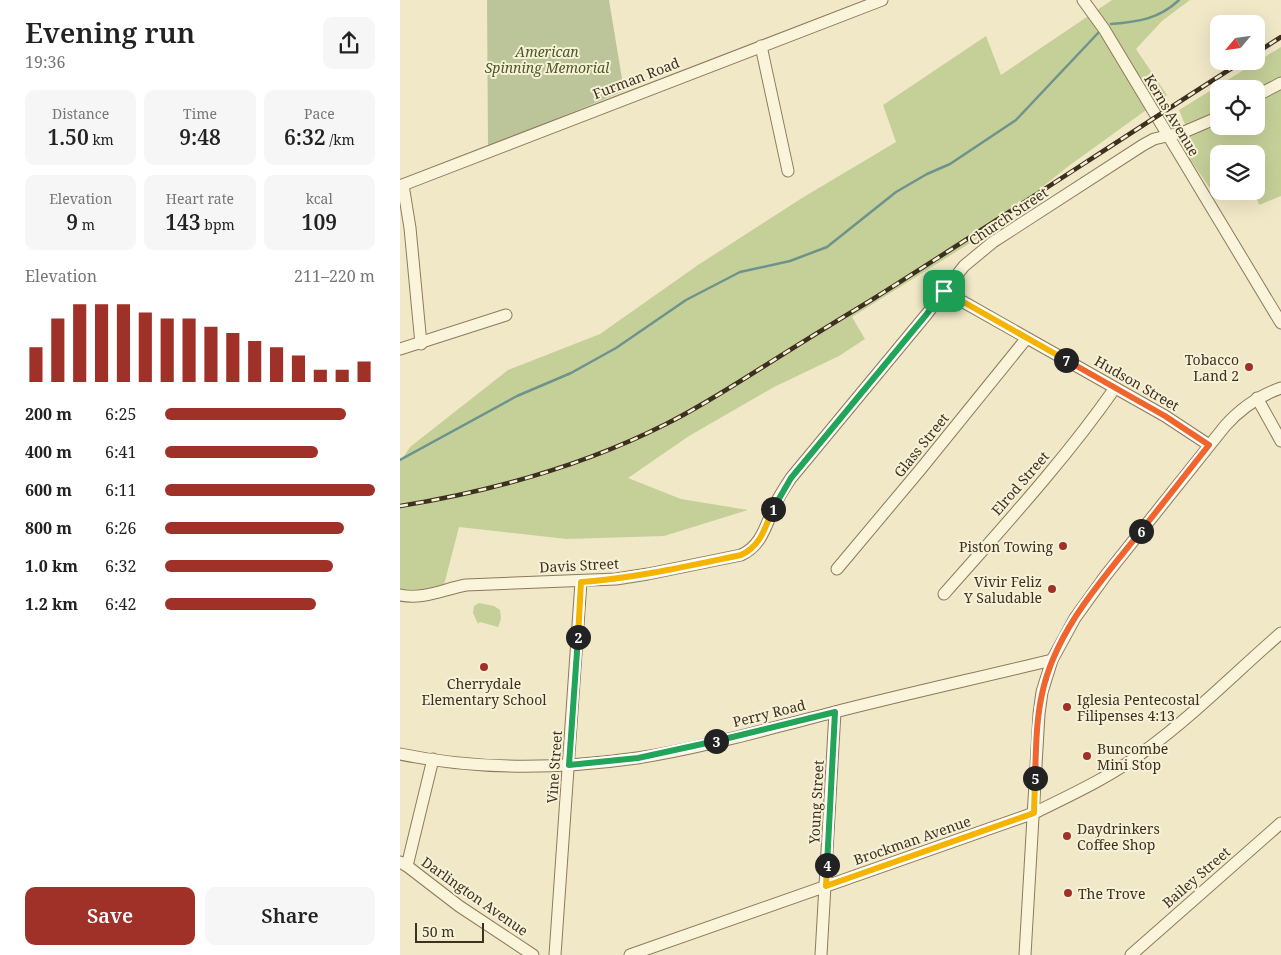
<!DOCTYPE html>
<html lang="en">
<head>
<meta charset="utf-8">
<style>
  :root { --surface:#fff; --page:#f6f6f6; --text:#222; --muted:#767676; --accent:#a03128 }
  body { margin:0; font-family:"Noto Serif",serif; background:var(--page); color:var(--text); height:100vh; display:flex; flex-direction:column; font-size:19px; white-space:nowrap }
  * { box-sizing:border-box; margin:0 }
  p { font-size:16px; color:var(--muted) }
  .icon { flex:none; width:28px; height:28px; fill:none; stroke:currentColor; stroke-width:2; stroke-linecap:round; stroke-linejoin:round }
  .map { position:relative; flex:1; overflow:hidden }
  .panel { display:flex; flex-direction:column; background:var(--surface); width:400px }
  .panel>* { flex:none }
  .needle { width:32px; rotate:241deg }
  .tools { position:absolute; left:810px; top:15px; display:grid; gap:10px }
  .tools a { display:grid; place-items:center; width:55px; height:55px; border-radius:10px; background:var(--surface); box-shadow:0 5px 20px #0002; font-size:25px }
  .scale { position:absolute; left:15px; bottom:12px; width:69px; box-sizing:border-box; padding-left:5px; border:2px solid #3d301f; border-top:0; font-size:14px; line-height:18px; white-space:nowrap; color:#3d301f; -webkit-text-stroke:4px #f7f1d7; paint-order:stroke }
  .pin { position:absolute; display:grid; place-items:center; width:42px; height:42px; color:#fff; margin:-21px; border-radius:10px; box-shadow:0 2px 8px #0006 }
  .km { position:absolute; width:25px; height:25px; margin:-12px; border-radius:50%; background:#222; color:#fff; font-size:14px; line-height:25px; text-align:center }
  .round { display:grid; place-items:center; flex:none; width:52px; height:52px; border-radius:10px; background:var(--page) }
  .headline { display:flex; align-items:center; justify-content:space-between; height:85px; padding:0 25px }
  h1 { font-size:28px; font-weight:600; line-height:38px }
  .figures { display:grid; grid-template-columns:repeat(3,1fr); gap:8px; height:85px; padding:5px 25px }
  .figures div { display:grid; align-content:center; border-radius:10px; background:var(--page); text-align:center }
  .figures b { font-size:21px; font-weight:600 }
  .figures small { font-size:14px; font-weight:400 }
  .figures p { font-size:14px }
  .chart { height:140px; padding:10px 25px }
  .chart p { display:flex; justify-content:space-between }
  .chart svg { width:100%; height:90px; margin-top:5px; stroke:var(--accent); stroke-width:6 }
  .primary-button { display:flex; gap:10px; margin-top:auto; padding:10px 25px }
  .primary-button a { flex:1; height:58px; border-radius:10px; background:var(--accent); color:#fff; font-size:20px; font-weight:600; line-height:58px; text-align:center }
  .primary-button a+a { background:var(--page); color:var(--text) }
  ul { padding:0 25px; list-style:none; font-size:16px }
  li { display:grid; grid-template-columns:80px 60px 1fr; align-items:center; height:38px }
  li i { height:12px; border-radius:6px; background:var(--accent) }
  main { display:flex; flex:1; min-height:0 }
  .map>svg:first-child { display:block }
  .green { fill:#c5d099; fill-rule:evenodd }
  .cemetery { fill:#bcc499 }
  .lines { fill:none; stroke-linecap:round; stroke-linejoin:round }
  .stream { stroke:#6e938d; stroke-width:2.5 }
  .minor-casing { stroke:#8d7a5b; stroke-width:13 }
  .minor { stroke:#faf4db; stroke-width:11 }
  .rail-casing { stroke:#3d301f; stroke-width:4.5 }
  .rail { stroke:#f7f1d7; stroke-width:2.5; stroke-dasharray:8; stroke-linecap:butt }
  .split-1-casing { stroke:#fff; stroke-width:10 }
  .split-2-casing { stroke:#fff; stroke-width:10 }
  .split-3-casing { stroke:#fff; stroke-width:10 }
  .split-4-casing { stroke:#fff; stroke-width:10 }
  .split-5-casing { stroke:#fff; stroke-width:10 }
  .split-6-casing { stroke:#fff; stroke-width:10 }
  .split-7-casing { stroke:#fff; stroke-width:10 }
  .split-8-casing { stroke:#fff; stroke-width:10 }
  .split-1 { stroke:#22a559; stroke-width:6 }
  .split-2 { stroke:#f5b400; stroke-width:6 }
  .split-3 { stroke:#22a559; stroke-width:6 }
  .split-4 { stroke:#22a559; stroke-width:6 }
  .split-5 { stroke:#f5b400; stroke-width:6 }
  .split-6 { stroke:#f0652b; stroke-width:6 }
  .split-7 { stroke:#f0652b; stroke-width:6 }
  .split-8 { stroke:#f5b400; stroke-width:6 }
  .poi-dot { fill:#a03128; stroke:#f7f1d7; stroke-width:2 }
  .labels { text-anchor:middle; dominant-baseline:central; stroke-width:4; stroke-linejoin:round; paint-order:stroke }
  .park-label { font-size:14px; font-style:italic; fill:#485a25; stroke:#f7f1d7 }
  .street-label { font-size:14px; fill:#3d301f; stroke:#f7f1d7 }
  .poi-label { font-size:14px; fill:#3d301f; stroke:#f7f1d7; text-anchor:start }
</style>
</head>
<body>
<main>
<section class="panel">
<div class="headline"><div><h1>Evening run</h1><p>19:36</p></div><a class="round"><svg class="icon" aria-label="share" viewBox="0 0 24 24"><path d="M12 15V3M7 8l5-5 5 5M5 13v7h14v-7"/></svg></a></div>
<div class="figures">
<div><p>Distance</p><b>1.50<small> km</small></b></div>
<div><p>Time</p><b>9:48</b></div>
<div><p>Pace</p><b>6:32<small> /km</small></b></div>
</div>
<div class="figures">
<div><p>Elevation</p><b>9<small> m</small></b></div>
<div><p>Heart rate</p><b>143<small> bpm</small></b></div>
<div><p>kcal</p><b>109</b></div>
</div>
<div class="chart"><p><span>Elevation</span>211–220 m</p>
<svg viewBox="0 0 160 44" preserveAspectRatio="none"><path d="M5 44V27M15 44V13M25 44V6M35 44V6M45 44V6M55 44V10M65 44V13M75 44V13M85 44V17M95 44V20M105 44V24M115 44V27M125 44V31M135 44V38M145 44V38M155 44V34"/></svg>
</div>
<ul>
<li><b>200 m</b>6:25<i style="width:86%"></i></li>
<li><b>400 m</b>6:41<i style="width:73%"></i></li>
<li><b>600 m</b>6:11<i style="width:100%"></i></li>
<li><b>800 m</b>6:26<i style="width:85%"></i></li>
<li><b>1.0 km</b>6:32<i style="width:80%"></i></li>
<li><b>1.2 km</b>6:42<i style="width:72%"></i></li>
</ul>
<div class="primary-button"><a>Save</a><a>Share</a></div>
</section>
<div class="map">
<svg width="881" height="955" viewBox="0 0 881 955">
  <rect width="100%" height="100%" fill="#f1e8c7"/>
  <!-- green -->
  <g class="green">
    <path d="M712,0H790L762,21L736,49L767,95L670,165L575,240L452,317L465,339L439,356L374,387L289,436L228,478L281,499L348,510L264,536L167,539L59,527L44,585L30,590L0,589V462L10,447L108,370L200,334L298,265L402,198L496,142L483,105L586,36L601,75Z"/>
    <path d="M881,47V196L859,205L854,191H856V154H819V191H822L816,197L785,152L789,134L779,110ZM819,89H856V126H819Z"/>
    <path d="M79,603L94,606L100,610L101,619L98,627L80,622L78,624L73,613L74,606Z"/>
  </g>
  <!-- cemetery -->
  <path class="cemetery" d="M87,0H209L224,91L88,147Z"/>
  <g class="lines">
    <!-- stream -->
    <g class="stream">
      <path d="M711,24C738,22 759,19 779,0"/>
      <path d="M0,460L117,396L171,373L216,348L286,300L340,272L390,261L427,247L496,192L527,174L550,164L616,120L699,32"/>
    </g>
    <!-- minor casing -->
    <g class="minor-casing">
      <g id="minor">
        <path d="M683,0L704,29L881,323"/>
        <path d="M361,46L388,171"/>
        <path d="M856,96L881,83"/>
        <path d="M3,185L10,228L21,344"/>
        <path d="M0,186L482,0"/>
        <path d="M544,291L765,416L809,445"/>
        <path d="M0,349L106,315"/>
        <path d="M857,398L881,441"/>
        <path d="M437,569L520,470L626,339"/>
        <path d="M544,594C603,527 664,461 715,388"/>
        <path d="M0,595C23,600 44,589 66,585L216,579L248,574L341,555C362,546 366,524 375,505C379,496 385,487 391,478L526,315L564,266L593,242L743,145L754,139L784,132L819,117"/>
        <path d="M0,754C77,770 159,769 237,758C302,748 367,729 431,713C505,694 578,678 652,660"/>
        <path d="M0,862L7,866L59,906L133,955"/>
        <path d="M7,866L33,759"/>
        <path d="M155,955L181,582"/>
        <path d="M230,955L634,813C673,794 712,776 746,750C794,715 836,672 881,633"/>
        <path d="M421,955L435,712"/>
        <path d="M625,955L639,714L642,692L652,660L675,618L706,575L825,426C841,408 858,396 881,388"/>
        <path d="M731,955L881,823"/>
      </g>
    </g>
    <!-- minor -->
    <use href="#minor" class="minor"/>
    <!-- rail casing -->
    <g class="rail-casing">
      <g id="rail">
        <path d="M856,53L881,37"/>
        <path d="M0,506C92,491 183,466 266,424C298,408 328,389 358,370C396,346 435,322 473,299C597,221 719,140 843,61"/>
      </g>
    </g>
    <!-- rail -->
    <use href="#rail" class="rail"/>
  </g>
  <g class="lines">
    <!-- split-1 casing -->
    <g class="split-1-casing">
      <path id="split-1" d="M373,509L391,478L526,315L544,291"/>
    </g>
    <!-- split-2 casing -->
    <g class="split-2-casing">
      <path id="split-2" d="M178,637L181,582C235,578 288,566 341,555C361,546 365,527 373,509"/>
    </g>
    <!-- split-3 casing -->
    <g class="split-3-casing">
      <path id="split-3" d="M178,637L169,765L238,758L316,741"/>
    </g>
    <!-- split-4 casing -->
    <g class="split-4-casing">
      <path id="split-4" d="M316,741L435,712L427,865"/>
    </g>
    <!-- split-5 casing -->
    <g class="split-5-casing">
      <path id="split-5" d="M427,865L426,886L634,813L635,778"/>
    </g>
    <!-- split-6 casing -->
    <g class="split-6-casing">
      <path id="split-6" d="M635,778C636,750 636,721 642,694C655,631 702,580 741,531"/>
    </g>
    <!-- split-7 casing -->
    <g class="split-7-casing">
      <path id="split-7" d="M666,360L765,416L809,445L741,531"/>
    </g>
    <!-- split-8 casing -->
    <g class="split-8-casing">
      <path id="split-8" d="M544,291L666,360"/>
    </g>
    <!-- split-1 -->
    <use href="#split-1" class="split-1"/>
    <!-- split-2 -->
    <use href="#split-2" class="split-2"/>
    <!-- split-3 -->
    <use href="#split-3" class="split-3"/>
    <!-- split-4 -->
    <use href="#split-4" class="split-4"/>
    <!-- split-5 -->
    <use href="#split-5" class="split-5"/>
    <!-- split-6 -->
    <use href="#split-6" class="split-6"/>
    <!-- split-7 -->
    <use href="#split-7" class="split-7"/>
    <!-- split-8 -->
    <use href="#split-8" class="split-8"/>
  </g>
  <!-- markers -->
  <g class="poi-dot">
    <circle cx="849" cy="367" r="5"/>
    <circle cx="663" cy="546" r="5"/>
    <circle cx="652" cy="589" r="5"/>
    <circle cx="84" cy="667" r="5"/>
    <circle cx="667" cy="707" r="5"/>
    <circle cx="687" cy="756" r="5"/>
    <circle cx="667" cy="836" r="5"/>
    <circle cx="668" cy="893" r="5"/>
  </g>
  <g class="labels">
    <!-- park labels -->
    <g class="park-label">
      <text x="147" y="51">American<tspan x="147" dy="16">Spinning Memorial</tspan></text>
    </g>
    <!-- street labels -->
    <g class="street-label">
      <text transform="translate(236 78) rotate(-21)">Furman Road</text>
      <text transform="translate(772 115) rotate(59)">Kerns Avenue</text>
      <text transform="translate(608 216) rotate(-34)">Church Street</text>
      <text transform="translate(737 383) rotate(30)">Hudson Street</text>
      <text transform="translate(521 445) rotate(-51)">Glass Street</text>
      <text transform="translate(620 483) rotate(-49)">Elrod Street</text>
      <text transform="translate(179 565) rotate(-3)">Davis Street</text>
      <text transform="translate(369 713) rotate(-14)">Perry Road</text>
      <text transform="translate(154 767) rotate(-86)">Vine Street</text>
      <text transform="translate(416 802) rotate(-87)">Young Street</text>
      <text transform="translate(512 840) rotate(-19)">Brockman Avenue</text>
      <text transform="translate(796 877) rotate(-41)">Bailey Street</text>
      <text transform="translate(75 896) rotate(35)">Darlington Avenue</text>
    </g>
    <!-- poi labels -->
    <g class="poi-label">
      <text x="839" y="359" text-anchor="end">Tobacco<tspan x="839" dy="16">Land 2</tspan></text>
      <text x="653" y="546" text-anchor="end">Piston Towing</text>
      <text x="642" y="581" text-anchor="end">Vivir Feliz<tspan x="642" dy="16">Y Saludable</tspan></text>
      <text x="84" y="683" text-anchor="middle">Cherrydale<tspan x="84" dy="16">Elementary School</tspan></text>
      <text x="677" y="699">Iglesia Pentecostal<tspan x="677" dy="16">Filipenses 4:13</tspan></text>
      <text x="697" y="748">Buncombe<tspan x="697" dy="16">Mini Stop</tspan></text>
      <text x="677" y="828">Daydrinkers<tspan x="677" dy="16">Coffee Shop</tspan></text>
      <text x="678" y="893">The Trove</text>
    </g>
  </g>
</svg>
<div class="tools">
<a><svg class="needle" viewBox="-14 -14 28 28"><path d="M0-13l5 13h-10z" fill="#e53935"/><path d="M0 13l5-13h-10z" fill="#767676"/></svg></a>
<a><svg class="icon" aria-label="locate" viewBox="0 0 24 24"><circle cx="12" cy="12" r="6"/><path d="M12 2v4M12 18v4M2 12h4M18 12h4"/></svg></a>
<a><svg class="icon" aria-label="layers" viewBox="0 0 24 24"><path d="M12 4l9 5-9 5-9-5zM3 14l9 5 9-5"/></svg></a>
</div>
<div class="scale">50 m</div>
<div class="pin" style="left:544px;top:291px;background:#1e9e55"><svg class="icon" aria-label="arrive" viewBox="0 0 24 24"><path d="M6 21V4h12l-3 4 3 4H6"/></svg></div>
<b class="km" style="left:373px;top:509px">1</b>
<b class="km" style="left:178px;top:637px">2</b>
<b class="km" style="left:316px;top:741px">3</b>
<b class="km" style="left:427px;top:865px">4</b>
<b class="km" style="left:635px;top:778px">5</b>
<b class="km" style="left:741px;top:531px">6</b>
<b class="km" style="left:666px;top:360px">7</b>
</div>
</main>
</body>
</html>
